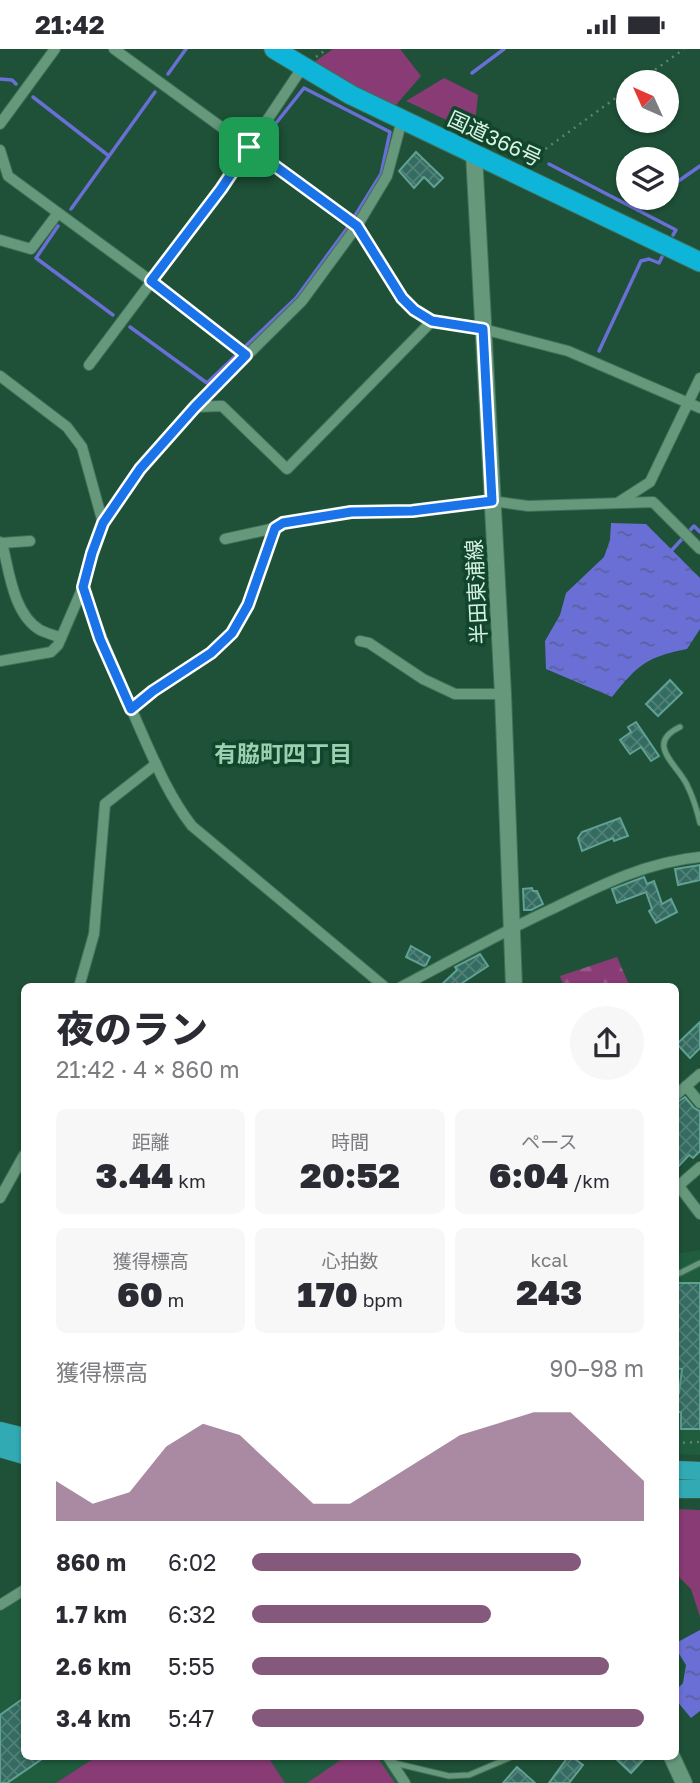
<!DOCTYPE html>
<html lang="ja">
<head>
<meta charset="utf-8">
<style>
  :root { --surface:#fff; --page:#f7f7f7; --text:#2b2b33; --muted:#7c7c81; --accent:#85597c }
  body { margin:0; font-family:"Golos Text","Noto Sans JP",sans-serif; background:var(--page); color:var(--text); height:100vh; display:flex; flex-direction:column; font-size:26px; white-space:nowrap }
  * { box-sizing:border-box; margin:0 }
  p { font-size:23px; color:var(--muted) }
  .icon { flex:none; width:38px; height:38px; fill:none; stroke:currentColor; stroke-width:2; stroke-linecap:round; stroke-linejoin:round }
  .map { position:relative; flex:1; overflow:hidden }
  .details { position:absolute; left:21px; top:934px; width:658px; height:777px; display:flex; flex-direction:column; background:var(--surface); border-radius:10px; box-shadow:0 2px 5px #0004 }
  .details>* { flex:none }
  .needle { width:46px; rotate:315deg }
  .buttons { position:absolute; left:616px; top:21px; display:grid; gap:14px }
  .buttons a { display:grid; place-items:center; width:63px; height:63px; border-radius:50%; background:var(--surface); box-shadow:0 2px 5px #0004; font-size:35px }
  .pin { position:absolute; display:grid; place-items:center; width:60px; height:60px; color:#fff; margin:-30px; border-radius:14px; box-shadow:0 4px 10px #0006 }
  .round { display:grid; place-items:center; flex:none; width:74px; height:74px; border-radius:37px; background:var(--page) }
  .head { display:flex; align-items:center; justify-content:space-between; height:119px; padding:0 35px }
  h1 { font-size:38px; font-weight:800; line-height:52px }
  .metrics { display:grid; grid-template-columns:repeat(3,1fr); gap:10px; height:119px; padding:7px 35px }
  .metrics div { display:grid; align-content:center; border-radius:10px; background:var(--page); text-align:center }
  .metrics b { font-size:35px; font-weight:800 }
  .metrics small { font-size:19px; font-weight:400 }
  .metrics p { font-size:19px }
  .chart { height:196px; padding:14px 35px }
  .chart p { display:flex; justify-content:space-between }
  .chart svg { width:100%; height:126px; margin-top:7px; fill:var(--accent); opacity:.7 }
  ul { padding:0 35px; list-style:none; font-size:23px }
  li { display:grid; grid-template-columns:112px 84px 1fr; align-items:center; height:52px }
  li i { height:18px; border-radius:9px; background:var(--accent) }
  .status { display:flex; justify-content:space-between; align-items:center; height:49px; padding:0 35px; background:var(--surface); direction:ltr }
  .status svg { height:19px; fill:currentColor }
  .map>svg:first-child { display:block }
  .built { fill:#205c3e }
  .grass { fill:#883b74 }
  .forest { fill:url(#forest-firs) }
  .water { fill:url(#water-ripples) }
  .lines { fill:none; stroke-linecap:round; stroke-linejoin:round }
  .stream { stroke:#6a6fd5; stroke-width:3.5 }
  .building { fill:url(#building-cross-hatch); stroke:#60a193; stroke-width:2 }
  .lane-casing { stroke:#416f59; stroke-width:7 }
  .street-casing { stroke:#416f59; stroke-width:12 }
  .secondary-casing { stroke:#416f59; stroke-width:18 }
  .primary-casing { stroke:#416f59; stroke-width:19 }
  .highway-casing { stroke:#416f59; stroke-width:21 }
  .path { stroke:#5a856e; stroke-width:2.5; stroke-dasharray:2 5; stroke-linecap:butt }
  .lane { stroke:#66997b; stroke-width:5 }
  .street { stroke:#66997b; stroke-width:10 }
  .secondary { stroke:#66997b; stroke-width:16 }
  .primary { stroke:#31aab3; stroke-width:18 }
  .highway { stroke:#0eb5d8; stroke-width:19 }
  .route-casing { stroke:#fff; stroke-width:14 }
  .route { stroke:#1a73e8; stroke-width:9 }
  .labels { text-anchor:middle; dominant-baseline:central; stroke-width:7; stroke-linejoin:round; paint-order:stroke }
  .street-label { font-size:21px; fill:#d9f3e3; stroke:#11462d }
  .neighbourhood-label { font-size:23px; font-weight:bold; fill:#9bd0b1; stroke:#11462d }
</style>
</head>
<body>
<div class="status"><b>21:42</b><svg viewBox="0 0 49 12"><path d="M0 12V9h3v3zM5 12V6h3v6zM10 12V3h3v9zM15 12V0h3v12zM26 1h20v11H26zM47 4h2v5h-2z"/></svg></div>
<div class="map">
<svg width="700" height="1734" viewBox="0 0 700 1734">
  <defs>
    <pattern id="forest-firs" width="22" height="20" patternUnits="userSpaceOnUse" patternTransform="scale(1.75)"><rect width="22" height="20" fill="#883b74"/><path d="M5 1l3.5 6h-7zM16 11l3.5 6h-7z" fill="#985888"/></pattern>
    <pattern id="water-ripples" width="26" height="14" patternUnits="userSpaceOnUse" patternTransform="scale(1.75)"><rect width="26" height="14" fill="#6a6fd5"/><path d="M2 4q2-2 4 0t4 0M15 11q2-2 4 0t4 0" fill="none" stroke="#5a609b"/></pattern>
    <pattern id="building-cross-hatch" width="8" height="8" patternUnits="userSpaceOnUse" patternTransform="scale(1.75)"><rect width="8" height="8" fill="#356c61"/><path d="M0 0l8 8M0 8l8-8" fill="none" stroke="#528178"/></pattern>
  </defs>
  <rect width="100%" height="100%" fill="#1e5137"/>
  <!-- built -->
  <g class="built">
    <path d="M700,1201V1406L676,1405V1205Z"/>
    <path d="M24,1547V1708H381L399,1734H0V1563Z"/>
  </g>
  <!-- grass -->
  <g class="grass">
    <path d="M333,0H400L421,27L396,56L378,50L310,16Z"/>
    <path d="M444,29L478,46L474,84L406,52Z"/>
    <path d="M676,1460L700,1461V1568L691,1540L676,1525Z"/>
    <path d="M96,1708H268L285,1734H56Z"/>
    <path d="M345,1708H377L395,1734H307Z"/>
  </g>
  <!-- forest -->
  <path class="forest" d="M617,908L630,938H564L560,927Z"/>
  <!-- water -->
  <g class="water">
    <path d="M611,474L646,475L700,529V580L687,600C646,608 638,616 612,648L546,620L545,592L560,566L566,544L604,508L610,491Z"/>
    <path d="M700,1581V1662L691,1669L676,1651V1641L683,1634L686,1616L676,1600V1594Z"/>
  </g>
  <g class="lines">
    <!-- stream -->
    <g class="stream">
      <path d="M472,24L504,0"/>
      <path d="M168,25L186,0"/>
      <path d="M0,30L12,31L16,35"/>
      <path d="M33,48L109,107"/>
      <path d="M549,115L676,181L673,186"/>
      <path d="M667,140L700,117"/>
      <path d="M71,160L155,43"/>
      <path d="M638,161L655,149"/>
      <path d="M58,177L36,209L113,266"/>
      <path d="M130,278L207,334L296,249L348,178L381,125L390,83L304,39L261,93"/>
      <path d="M599,302L641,212L649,210L659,214L662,208"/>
      <path d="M671,502L694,477L700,483"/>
    </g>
  </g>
  <!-- building -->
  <g class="building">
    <path d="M416,103L443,129L434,138L424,128L414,139L399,122Z"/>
    <path d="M670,631L682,644L658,667L646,655Z"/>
    <path d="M636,673L659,707L651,712L641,698L630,705L620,691L631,683L628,678Z"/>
    <path d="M620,769L628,787L614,792L613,789L582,802L578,789L582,783Z"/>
    <path d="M700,816V831L678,836L675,820Z"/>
    <path d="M644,828L647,835L654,832L662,855L671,850L677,863L656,874L649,862L652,860L646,843L617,854L612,840Z"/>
    <path d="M532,839L533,842H537L543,855L531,861H524L523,840Z"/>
    <path d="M411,897L430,908L426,916L424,917L406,908Z"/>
    <path d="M480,905L488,917L456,938H439L457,921L455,918Z"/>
    <path d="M700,973V999L690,1009L677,995Z"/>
    <path d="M685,1048L694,1059L700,1062V1102L693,1109L689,1106L676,1120V1054Z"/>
    <path d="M676,1234H700V1380H681V1363H676V1344H679L682,1320L676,1319Z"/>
    <path d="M24,1649V1708H45L7,1734H0V1666Z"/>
    <path d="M568,1708H572L583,1716L569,1734H549Z"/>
    <path d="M614,1708H646L631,1724Z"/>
    <path d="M517,1718L535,1734H503Z"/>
  </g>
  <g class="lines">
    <!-- lane casing -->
    <g class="lane-casing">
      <g id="lane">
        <path d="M680,678C644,695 678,716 687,736C693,748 697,761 700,774"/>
        <path d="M676,1226L700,1214"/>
        <path d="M394,1714L449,1727L469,1726L509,1709"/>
      </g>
    </g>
    <!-- street casing -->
    <g class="street-casing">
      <g id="street">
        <path d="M114,0L357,177L402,249L414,261L432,272L483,280L568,302L700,359"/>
        <path d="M0,75L55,0"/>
        <path d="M0,101L8,127L151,232L246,306"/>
        <path d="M0,191L31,200L58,164"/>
        <path d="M89,316L221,140L302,19"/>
        <path d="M0,327L67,378L82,398L103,474"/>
        <path d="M195,358L222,357L287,420L432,272"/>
        <path d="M619,453L650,433L700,329"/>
        <path d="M225,490L275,479"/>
        <path d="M0,493L2,494C9,521 13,565 40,581C46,584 54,586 61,589"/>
        <path d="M2,494L30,492"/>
        <path d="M83,538C98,584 118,628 137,673C153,709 168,746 192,777L385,938"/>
        <path d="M360,592L369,594L423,630L455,645H503"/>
        <path d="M0,612L51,603L58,596L83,538L103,474L140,420L195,358L302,252L357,177L387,127L402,71"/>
        <path d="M131,660L153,642L211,604L232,584L248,556L275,479L283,474L351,463L412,462L492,452L528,457L653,453L700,500"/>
        <path d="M79,938L94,885L105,755L156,715"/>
        <path d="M401,938C452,911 502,883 554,859C601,836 647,813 700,808"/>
        <path d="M686,1037L700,1054"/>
        <path d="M676,1046L700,1025"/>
        <path d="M678,1136L700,1165"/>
        <path d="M676,1139L700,1118"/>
        <path d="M0,1149L24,1106"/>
        <path d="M0,1556L24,1541"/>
        <path d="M388,1708L405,1734"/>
      </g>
    </g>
    <!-- secondary casing -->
    <g class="secondary-casing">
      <g id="secondary">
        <path d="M474,105L503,645L514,938"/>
        <path d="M672,1708L684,1734"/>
      </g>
    </g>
    <!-- primary casing -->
    <g class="primary-casing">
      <g id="primary">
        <path d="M0,1382L24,1388"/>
        <path d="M0,1399L24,1406"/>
        <path d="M676,1421L700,1422"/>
        <path d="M676,1440H700"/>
      </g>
    </g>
    <!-- highway casing -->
    <g class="highway-casing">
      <path id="highway" d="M274,0L351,46L700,213"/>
    </g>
    <!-- path -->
    <g class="path">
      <path d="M316,8L327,0"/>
      <path d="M638,33L684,0"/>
      <path d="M530,114L544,101L628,40"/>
      <path d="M676,1394L700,1393"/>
    </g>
    <!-- lane -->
    <use href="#lane" class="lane"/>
    <!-- street -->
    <use href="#street" class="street"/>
    <!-- secondary -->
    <use href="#secondary" class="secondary"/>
    <!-- primary -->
    <use href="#primary" class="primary"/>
    <!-- highway -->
    <use href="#highway" class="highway"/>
  </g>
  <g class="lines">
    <!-- route casing -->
    <g class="route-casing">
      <path id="route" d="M249,98L357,177L402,249L414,261L432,272L483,280L492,452L412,462L351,463L283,474L275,479L248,556L232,584L211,604L153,642L131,660L100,590L83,538L92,504L103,474L140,420L195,358L246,306L151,232L221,140Z"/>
    </g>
    <!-- route -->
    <use href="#route" class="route"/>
  </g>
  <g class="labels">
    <!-- street labels -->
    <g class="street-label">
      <text transform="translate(495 89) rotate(25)">国道366号</text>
      <text transform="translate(476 543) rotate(-93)">半田東浦線</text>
    </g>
    <!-- neighbourhood labels -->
    <g class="neighbourhood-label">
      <text x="283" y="704">有脇町四丁目</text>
    </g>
  </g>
</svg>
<div class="buttons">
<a><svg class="needle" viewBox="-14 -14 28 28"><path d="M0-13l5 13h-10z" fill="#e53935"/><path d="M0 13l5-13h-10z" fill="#7c7c81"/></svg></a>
<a><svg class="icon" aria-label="layers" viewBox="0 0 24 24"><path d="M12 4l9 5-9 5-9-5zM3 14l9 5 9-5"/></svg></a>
</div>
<div class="pin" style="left:249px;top:98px;background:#1e9e55"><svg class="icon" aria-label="arrive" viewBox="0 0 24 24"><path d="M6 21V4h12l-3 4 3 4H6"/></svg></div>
<section class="details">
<div class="head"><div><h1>夜のラン</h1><p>21:42 · 4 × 860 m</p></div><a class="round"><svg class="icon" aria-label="share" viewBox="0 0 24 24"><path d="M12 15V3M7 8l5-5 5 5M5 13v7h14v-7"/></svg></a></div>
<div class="metrics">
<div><p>距離</p><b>3.44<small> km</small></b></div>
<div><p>時間</p><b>20:52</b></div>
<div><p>ペース</p><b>6:04<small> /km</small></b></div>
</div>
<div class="metrics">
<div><p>獲得標高</p><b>60<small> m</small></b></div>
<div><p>心拍数</p><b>170<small> bpm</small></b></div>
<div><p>kcal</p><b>243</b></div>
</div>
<div class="chart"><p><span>獲得標高</span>90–98 m</p>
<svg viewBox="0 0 160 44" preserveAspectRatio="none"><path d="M0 44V30L10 38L20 34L30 18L40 10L50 14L60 26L70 38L80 38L90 30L100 22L110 14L120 10L130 6L140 6L150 18L160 30V44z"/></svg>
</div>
<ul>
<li><b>860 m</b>6:02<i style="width:84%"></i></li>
<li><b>1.7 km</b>6:32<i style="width:61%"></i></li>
<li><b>2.6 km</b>5:55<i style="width:91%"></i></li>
<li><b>3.4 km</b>5:47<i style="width:100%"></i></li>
</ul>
</section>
</div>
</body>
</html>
